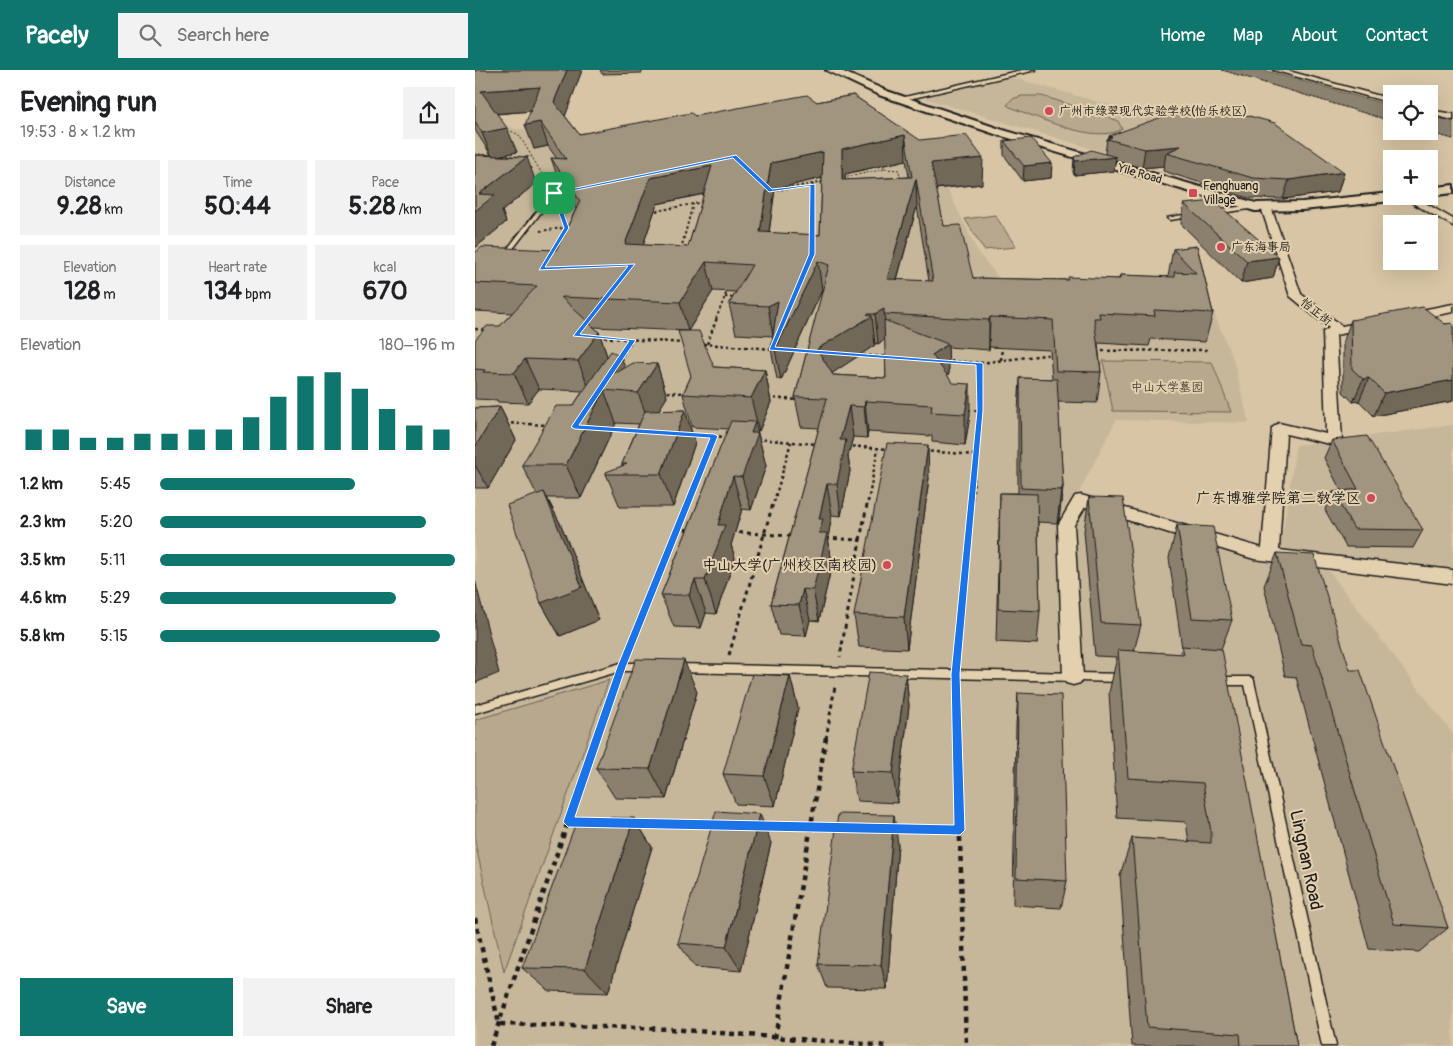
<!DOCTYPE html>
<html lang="en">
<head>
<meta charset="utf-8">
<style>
  :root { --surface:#fff; --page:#f2f2f2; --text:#202124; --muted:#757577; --accent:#0f766e }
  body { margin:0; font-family:Pangolin,"LXGW WenKai TC",sans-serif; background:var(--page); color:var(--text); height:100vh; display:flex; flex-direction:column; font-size:19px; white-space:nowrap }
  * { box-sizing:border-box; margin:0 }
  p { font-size:16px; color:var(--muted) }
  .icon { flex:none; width:28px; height:28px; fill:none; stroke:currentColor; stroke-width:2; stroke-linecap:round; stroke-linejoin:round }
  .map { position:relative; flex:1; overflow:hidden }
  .drawer { display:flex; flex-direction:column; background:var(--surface); width:475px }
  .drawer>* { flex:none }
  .controls { position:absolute; left:908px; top:15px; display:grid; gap:10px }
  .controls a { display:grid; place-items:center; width:55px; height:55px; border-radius:0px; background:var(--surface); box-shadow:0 5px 20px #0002; font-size:25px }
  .pin { position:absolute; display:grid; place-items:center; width:42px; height:42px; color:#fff; margin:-21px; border-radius:10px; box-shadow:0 2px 8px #0006 }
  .round { display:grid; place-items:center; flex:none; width:52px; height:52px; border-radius:0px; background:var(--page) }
  .head { display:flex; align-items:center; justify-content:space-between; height:85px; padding:0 20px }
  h1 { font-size:28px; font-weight:800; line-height:38px }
  .stats { display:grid; grid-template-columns:repeat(3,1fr); gap:8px; height:85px; padding:5px 20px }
  .stats div { display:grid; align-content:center; border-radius:0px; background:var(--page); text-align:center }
  .stats b { font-size:25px; font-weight:800 }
  .stats small { font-size:14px; font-weight:400 }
  .stats p { font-size:14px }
  .chart { height:140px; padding:10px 20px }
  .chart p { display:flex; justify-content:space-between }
  .chart svg { width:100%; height:90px; margin-top:5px; stroke:var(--accent); stroke-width:6 }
  .action { display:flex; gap:10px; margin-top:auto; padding:10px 20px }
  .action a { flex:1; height:58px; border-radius:0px; background:var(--accent); color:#fff; font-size:20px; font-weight:800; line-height:58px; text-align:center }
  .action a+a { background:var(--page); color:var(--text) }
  ul { padding:0 20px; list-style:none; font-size:16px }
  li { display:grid; grid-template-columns:80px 60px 1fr; align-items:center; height:38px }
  li i { height:12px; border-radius:6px; background:var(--accent) }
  header { display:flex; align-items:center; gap:30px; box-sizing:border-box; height:70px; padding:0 25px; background:var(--accent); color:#fff }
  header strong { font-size:24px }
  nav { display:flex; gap:28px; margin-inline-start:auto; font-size:18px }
  .search { width:350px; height:45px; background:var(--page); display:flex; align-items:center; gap:12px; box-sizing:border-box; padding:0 18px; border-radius:0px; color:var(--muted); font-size:19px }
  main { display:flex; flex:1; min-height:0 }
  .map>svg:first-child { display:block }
  .built { fill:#c7b79a }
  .green { fill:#b8a98e; stroke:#6a6255 }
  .water { fill:#8c826f; stroke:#5f594e }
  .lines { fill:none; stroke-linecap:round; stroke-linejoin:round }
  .service-casing { stroke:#1c1c1c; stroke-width:3 }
  .minor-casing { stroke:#1c1c1c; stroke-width:3 }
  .tertiary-casing { stroke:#1c1c1c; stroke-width:4 }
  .path-far4 { stroke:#1c1c1c; stroke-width:1; stroke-dasharray:2 2; stroke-linecap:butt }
  .path-far3 { stroke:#1c1c1c; stroke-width:2; stroke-dasharray:2.5 2.5; stroke-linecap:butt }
  .path-far2 { stroke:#1c1c1c; stroke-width:2.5; stroke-dasharray:3 3; stroke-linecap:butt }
  .path-far1 { stroke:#1c1c1c; stroke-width:3; stroke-dasharray:4 4; stroke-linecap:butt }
  .path { stroke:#1c1c1c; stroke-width:4.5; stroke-dasharray:5 5; stroke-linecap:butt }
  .service { fill:#e3d0ae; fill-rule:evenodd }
  .minor { fill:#e3d0ae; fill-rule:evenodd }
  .tertiary { fill:#e3d0ae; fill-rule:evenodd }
  .wall { fill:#8b806d; stroke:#1c1c1c; fill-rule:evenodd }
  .shaded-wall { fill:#716859; stroke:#1c1c1c }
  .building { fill:#a2957f; stroke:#1c1c1c; fill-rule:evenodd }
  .route { fill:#1a73e8; stroke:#fff; fill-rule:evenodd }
  .poi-dot { fill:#d1495b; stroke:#e3d0ae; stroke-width:2 }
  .labels { text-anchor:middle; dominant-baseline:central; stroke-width:4; stroke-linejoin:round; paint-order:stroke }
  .far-poi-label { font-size:12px; fill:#1c1c1c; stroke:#e3d0ae; text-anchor:start }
  .far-street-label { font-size:12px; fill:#1c1c1c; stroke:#e3d0ae }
  .far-park-label { font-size:12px; fill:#433f38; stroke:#e3d0ae }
  .poi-label { font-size:15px; fill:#1c1c1c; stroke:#e3d0ae; text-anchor:end }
  .near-street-label { font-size:18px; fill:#1c1c1c; stroke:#e3d0ae }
</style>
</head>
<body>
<header>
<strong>Pacely</strong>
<div class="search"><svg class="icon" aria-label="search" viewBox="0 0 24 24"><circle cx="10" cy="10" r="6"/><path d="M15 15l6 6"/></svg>Search here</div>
<nav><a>Home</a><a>Map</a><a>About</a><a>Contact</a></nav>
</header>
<main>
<section class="drawer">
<div class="head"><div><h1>Evening run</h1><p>19:53 · 8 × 1.2 km</p></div><a class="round"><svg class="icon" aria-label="share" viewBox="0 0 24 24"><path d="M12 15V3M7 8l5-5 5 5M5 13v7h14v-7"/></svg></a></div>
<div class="stats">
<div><p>Distance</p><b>9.28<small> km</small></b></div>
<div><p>Time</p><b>50:44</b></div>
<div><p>Pace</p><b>5:28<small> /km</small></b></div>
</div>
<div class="stats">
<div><p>Elevation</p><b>128<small> m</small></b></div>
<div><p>Heart rate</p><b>134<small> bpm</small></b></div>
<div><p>kcal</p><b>670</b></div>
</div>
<div class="chart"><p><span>Elevation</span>180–196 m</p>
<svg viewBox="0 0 160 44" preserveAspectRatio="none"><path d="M5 44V34M15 44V34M25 44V38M35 44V38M45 44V36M55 44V36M65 44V34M75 44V34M85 44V28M95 44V18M105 44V8M115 44V6M125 44V14M135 44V24M145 44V32M155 44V34"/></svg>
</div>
<ul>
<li><b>1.2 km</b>5:45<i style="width:66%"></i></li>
<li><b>2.3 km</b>5:20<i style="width:90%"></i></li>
<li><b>3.5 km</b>5:11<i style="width:100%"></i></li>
<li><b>4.6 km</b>5:29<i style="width:80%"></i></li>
<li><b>5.8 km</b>5:15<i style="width:95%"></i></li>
</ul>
<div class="action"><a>Save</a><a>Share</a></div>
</section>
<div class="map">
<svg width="978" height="976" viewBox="0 0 978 976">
  <rect width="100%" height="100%" fill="#d7c5a5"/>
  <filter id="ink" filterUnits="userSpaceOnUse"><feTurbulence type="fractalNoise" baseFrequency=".02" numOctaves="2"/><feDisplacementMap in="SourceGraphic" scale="10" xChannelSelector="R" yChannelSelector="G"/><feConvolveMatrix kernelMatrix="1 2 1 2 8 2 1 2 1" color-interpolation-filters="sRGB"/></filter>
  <g filter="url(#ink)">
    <!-- built -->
    <g class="built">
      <path d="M535,7L702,54L628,82L449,28Z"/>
      <path d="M0,24L10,49L40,59L183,67L458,89L504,184L543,230L732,227L758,289L774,353L641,350L599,432L749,481L854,501L978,664V976H0Z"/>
      <path d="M978,355V499L805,480L821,375Z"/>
    </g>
    <!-- green -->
    <g class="green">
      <path d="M547,26H567L631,46L643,51L647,59C621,75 562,47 535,37L532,35L537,29Z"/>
      <path d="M520,145L541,177L509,180L490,149Z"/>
      <path d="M628,291L737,292L756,342L638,341Z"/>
      <path d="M134,610L29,902L0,772V650Z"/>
    </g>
    <!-- water -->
    <g class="water">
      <path d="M747,0H788L916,36V51Z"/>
      <path d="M954,47L978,51V69L949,61H954Z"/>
    </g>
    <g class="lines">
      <!-- service casing -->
      <g class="service-casing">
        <g id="service">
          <path d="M77,122L81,123L30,189H26V187Z"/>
          <path d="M780,135L782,136V138L738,144L735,142L738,140Z"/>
          <path d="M718,143L721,145L720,146L695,150L692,148Z"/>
          <path d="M146,593H169L172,594L174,597L172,600L169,601H146L0,643V635Z"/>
          <path d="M202,594L649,604L653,605L654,608L653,611L649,612L202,602L199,601L197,598L199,595Z"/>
          <path d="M742,607H774L778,608L779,611L861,976H847L770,615H742L738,614L737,611L738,608Z"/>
        </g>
      </g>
      <!-- minor casing -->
      <g class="minor-casing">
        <g id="minor">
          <path d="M547,0H561L425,31L421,29Z"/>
          <path d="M798,0H810L916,29V33Z"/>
          <path d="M954,40L978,44V50L954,44Z"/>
          <path d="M925,126H938L978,149V156Z"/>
          <path d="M791,134L796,137L826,224L867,256L896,250L902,254L900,257L861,265L867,370L864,373L859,375L811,364L804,480L978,500V514L779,489L610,437L599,455L608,607L605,613L598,615L591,613L588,607L583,455L600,426L606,425L787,478L797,358L804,353L851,364L848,262L854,258L815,226L786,137Z"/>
          <path d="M978,234V242L931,251L925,247L931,243Z"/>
        </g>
      </g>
      <!-- tertiary casing -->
      <g class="tertiary-casing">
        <g id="tertiary">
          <path d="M351,0H364L412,21L528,60L781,133L827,132L916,123V126H933L927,130L827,140L780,141L520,64L404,25Z"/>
          <path d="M978,115V123L954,126V118Z"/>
        </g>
      </g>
      <!-- path-far4 -->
      <g class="path-far4">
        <path d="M747,0L916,51"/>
        <path d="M29,58L44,65L70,109"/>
        <path d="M949,61L978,69"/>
        <path d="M0,84L57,87"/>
        <path d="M410,99L424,100L425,109"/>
        <path d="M368,108L410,99L404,94"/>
      </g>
      <!-- path-far3 -->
      <g class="path-far3">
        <path d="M69,107L73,114"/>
        <path d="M425,107V112"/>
        <path d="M368,108L371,107"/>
        <path d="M296,121L349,112"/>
        <path d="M176,142L228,132"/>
        <path d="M65,161L96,157"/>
        <path d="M337,167L338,114"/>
        <path d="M206,179L218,134"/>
        <path d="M76,183L92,158L84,138"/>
        <path d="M250,227L262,228"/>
        <path d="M241,249L253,219"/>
      </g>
      <!-- path-far2 -->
      <g class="path-far2">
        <path d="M0,259L12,260"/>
        <path d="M123,267L209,273"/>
        <path d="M228,274L299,279"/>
        <path d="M232,274L242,248"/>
        <path d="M317,280L336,282"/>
        <path d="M621,281L733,280"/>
        <path d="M382,285L413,287"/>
        <path d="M144,290L157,270"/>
        <path d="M526,290L527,275"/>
        <path d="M470,291L505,293V341L497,432"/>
        <path d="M505,293L578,284"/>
        <path d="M186,322L212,323"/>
        <path d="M293,328L325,330"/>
        <path d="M493,340L505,341"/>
        <path d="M30,353L73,355"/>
        <path d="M135,359L163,361"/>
        <path d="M214,365L253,367"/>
        <path d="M282,369L343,374"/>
        <path d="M371,376L413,379"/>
        <path d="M449,381L501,385"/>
        <path d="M213,432L239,366"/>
        <path d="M299,432L316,372"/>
        <path d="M393,432L403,378"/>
      </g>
      <!-- path-far1 -->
      <g class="path-far1">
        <path d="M202,459L215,460"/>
        <path d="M256,462L317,466"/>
        <path d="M351,468L385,470L365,587"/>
        <path d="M385,470L393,430"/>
        <path d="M152,583L213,430"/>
        <path d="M254,585L299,430"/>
        <path d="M482,590L497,430"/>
        <path d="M481,619L482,669"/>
        <path d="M122,669L140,615"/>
        <path d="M351,669L360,616"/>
      </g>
      <!-- path -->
      <g class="path">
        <path d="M482,667L491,976"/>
        <path d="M158,753L242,755"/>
        <path d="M285,756L364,757"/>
        <path d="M418,758L485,760"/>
        <path d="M0,848L24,954L195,959L414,976"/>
        <path d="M300,968L351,667"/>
        <path d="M16,976L122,667"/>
      </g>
      <!-- service -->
      <use href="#service" class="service"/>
      <!-- minor -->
      <use href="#minor" class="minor"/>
      <!-- tertiary -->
      <use href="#tertiary" class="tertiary"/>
    </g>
    <!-- wall -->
    <g class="wall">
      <path d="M0,0H107L90,46L104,64L220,46L342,32L378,25L507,114L461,119L469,156L498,208L593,210L644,209L645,205L693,207L698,179L722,176L738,243L730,272L676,269L674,276L623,273L626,302L622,333L583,332L588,416L584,449L582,453L563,452L565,541L562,574L521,572L525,423H543V341L545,308L577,309L575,280L514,277V280L473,277L474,304L472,305L495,345L490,375L457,372V366L393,362L392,368L378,367L373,386L375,401L366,446L357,445L353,467L357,494L344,551L335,550L331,566L304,565L296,534L344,358L326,357L320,327L348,220H347L306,310L302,309L296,279L298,266L261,264L254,234L261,222L238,221L213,261L118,257L124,262L132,286L150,298L182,294L192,327L183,341L210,340L220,373L198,437H145L131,404L147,396V394L164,354L141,353L106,428H72L86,455L124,550L85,566L66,533L62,425L47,395L98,336L108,321L64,319L53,333L23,332L22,330L0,329V270L25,256L37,243L0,241V181L1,183L81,180L101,139L85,114L76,88L82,89L73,76L59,79L56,41L22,44L42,82L24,86L61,113L27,141L31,152L0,178V85H16L0,60ZM431,90L434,107L370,110V104ZM347,108L345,165L294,163L300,119ZM229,124L213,177L168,175L182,134ZM442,136L454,211L422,210ZM410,269L411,308L358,305L357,303L400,275V273L403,274Z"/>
      <path d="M125,0H167V3L127,4Z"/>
      <path d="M634,66L869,102L863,122L808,129L774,128L688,101L689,96L667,98L640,90L639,101L599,105L598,102L599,87L630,84L632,69L634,68Z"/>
      <path d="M529,71L577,93L576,108L548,111L529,85Z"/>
      <path d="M709,134L804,187L798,208L766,213L706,154Z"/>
      <path d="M876,250L978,254V331L899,346L884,331L878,332L868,322V273Z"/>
      <path d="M239,297L290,300L296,332L284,361L282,360L291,396L276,440L267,439L256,475L260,488L241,544L231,543L226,558L199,557L186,525L253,359L217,357L208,324L216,306Z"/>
      <path d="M25,337L41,370L13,418H0V338Z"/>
      <path d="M857,370L948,460L938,478L871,477L850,440L858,422L866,421L849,388Z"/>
      <path d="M454,408L432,579L384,577L379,545Z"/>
      <path d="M614,427L666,555L659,581L705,584L707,578L694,488L702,455L757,550L746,579L822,976H657L645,805L657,768L714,772L711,752L642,748L634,623L642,587L620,586L609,461Z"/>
      <path d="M802,483L875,600L973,858L944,882L894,879L821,607L810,606L789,516Z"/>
      <path d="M431,604L434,636L422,733L382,731L376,701Z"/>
      <path d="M315,606L323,638L300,736L261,734L248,704Z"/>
      <path d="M222,622L191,729L140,728L121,698Z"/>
      <path d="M543,623L592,811L586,838L538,835L541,654Z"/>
      <path d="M159,748L177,777L133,923L74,921L47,898Z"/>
      <path d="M296,773L266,901L220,897L203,873Z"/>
      <path d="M423,774L412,919L352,918L343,894Z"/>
    </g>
    <!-- shaded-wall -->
    <g class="shaded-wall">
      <path d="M92,0H107L87,55L79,32Z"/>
      <path d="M65,17L73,40L15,44L6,21Z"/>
      <path d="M65,52L73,76L59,79L50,55Z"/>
      <path d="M32,58L42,82L17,87L7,63Z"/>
      <path d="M430,65L431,90L370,104V136L367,110V79Z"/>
      <path d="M706,76L691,83L689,96L667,98L670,79Z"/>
      <path d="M348,82L351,107L300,119L290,190L285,162L296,93Z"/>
      <path d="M52,87L61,113L27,141L31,152L0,178V141L4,124Z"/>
      <path d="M641,87L639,101L599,105L600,91Z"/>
      <path d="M508,88L507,114L457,119L456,93Z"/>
      <path d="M577,93L576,108L548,111L549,96Z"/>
      <path d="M237,96L242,121L182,134L159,202L150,174L175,108Z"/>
      <path d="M869,102L863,122L808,129L814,110Z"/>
      <path d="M441,109L442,136L414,238L412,209Z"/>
      <path d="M804,187L798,208L766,213L772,191Z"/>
      <path d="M343,191L347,220L306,310L300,280Z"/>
      <path d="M231,192L238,221L213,261L205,232Z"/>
      <path d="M303,231L298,266L293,236Z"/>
      <path d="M409,239L411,268L403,274L400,244Z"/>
      <path d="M397,246L400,275L347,310L342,279Z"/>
      <path d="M515,247L514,277V280V250Z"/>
      <path d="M124,262L134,292L115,321L103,291Z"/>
      <path d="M473,274L474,304L458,315L457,285Z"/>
      <path d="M146,286L157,318L138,302Z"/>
      <path d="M50,289L64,319L53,333L39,303Z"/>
      <path d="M182,294L192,327L175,355L163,323Z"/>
      <path d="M290,300L296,332L284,361L276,328Z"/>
      <path d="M894,308L884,331L878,332L888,309Z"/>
      <path d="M978,310V331L899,346L909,323Z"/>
      <path d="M495,314V345L490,375V344Z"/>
      <path d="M129,320L141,353L106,428L91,395Z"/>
      <path d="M390,331L393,362L392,368L389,337Z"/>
      <path d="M374,336L378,367L373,386L375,401L366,446L362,414L365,370Z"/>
      <path d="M25,337L41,370L13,418L0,395V377Z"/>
      <path d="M210,340L220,373L198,437L186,404Z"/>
      <path d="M280,352L291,396L276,440L267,407L276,363Z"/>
      <path d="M453,375L454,408L432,579L429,547Z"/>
      <path d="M258,406L267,439L256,475L260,488L241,544L230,510L243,455Z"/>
      <path d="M352,414L357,445L353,467L357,494L344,551L338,520L344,463V449Z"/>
      <path d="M588,416L584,449L582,453L586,420Z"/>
      <path d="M69,422L86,455L124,550L85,566L66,533Z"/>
      <path d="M0,510L24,603L0,613Z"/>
      <path d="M220,510L231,543L226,558L214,525Z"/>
      <path d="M328,519L335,550L331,566L324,535Z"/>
      <path d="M209,590L222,622L191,729L175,699Z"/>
      <path d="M431,604L434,636L422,733L418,703Z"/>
      <path d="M315,606L323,638L300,736L289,706Z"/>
      <path d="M285,744L296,773L266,901L251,877Z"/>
      <path d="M419,745L423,774L412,919L406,895Z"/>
      <path d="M159,748L177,777L133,923L110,899Z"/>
    </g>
    <!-- building -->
    <g class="building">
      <path d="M0,0H92L79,32L104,64L216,43L220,46L332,25L342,32L378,25L445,70L491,65L508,88L456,93L469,156L485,155L498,208L593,210V207L645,209V205L700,207L699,202L721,203L698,179L722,176L738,243L679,240L680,246L624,243L625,248H619L626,302L581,301L578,250L515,247L514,250L409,244V239L400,244H392L397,246L342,279L358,305L411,308L409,250L473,274L457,285L478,313L495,314L490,344L456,342L457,335L390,331L389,337L374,336L365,370H371L362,414H352L344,449H348L344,463H352L338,520L328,519L324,535L296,534L352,328L320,327L354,195L343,191L300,280L296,279L303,231L293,236L254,234L277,195L231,192L205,232L86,227L124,262L103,291L50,289L39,303L8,302L10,300L0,299V270L12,256H25L62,216L0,213V183L7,177L81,180L105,131L76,88L91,89L65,52L50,55L65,17L6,21L32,58L7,63L0,51ZM430,65L437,107L367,110V79ZM348,82L345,165L285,162L296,93ZM237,96L213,177L150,174L175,108ZM441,109L458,211L412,209Z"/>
      <path d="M709,39L738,47L756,41L800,53L869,102L814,110L778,108L691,83L706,76L670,79L632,69L637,67L634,66Z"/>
      <path d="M556,68L577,93L549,96L529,71Z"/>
      <path d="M616,80L641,87L600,91L599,87Z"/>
      <path d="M0,85L52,87L4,124L20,125L0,141Z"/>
      <path d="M739,131L804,187L772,191L709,134Z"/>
      <path d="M948,237L970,254L977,253L978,254V310L909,323L894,308L888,309L877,299L876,250Z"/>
      <path d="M203,261H224L239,297L290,300L276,328L208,324L216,306Z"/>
      <path d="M136,281L146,286L138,302H143L158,293L182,294L163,323L129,320L91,395H47L81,336H98Z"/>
      <path d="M545,308L582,309L588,416L586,420L546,418Z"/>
      <path d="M25,337L0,377V338Z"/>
      <path d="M210,340L186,404H131V402L152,394H147L170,341Z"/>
      <path d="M256,351L280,352L276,363H283L267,407L258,406L243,455H250L230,510H220L214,525H186Z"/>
      <path d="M892,366L948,460L879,459L858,422L883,419L857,370Z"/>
      <path d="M412,373L453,375L429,547L379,545Z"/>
      <path d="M69,422L107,517L66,533L32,435Z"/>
      <path d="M525,423L562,424L565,541L523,539Z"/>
      <path d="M614,427L648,428L666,555L626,553Z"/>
      <path d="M702,455L738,457L757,550L717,548Z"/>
      <path d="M802,483L839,485L875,600H885L973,858L919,854L837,575L826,574Z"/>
      <path d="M707,576L747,579L822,976H766L765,964L672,957L657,768L736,773V762L728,713L653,708L643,580L709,584Z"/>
      <path d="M161,589L209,590L175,699L121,698Z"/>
      <path d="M394,602L431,604L418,703L376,701Z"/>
      <path d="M277,604L315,606L289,706L248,704Z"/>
      <path d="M543,623L586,625L592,811L541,808Z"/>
      <path d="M241,741L285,744L251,877L203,873Z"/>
      <path d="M363,744L419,745L406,895L343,894Z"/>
      <path d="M103,747L159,748L110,899L47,898Z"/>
    </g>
  </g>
  <!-- route -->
  <path class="route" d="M261,85L297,119L340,114V184L300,277L508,293V341L485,604L490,760L485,765L93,757L88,752L142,597L235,368L100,359L96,357L154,271L98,266L153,196L64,200L89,158L77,123ZM258,88L294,122L335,116L334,184L294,280L501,295L502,341L476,604L479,755L100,747L151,597L243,366L239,364L104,355L161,270L105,264L160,194L70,197L94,158L82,124Z"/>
  <!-- markers -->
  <g class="poi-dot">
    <circle cx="574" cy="41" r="5"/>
    <rect x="713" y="118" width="10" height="10" rx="2.5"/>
    <circle cx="746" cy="177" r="5"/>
    <circle cx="896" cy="428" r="5"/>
    <circle cx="412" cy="495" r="5"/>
  </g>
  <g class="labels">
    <!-- far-poi labels -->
    <g class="far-poi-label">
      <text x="584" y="41">广州市绿翠现代实验学校(怡乐校区)</text>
      <text x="728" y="116">Fenghuang<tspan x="728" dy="14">Village</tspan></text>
      <text x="756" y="177">广东海事局</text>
    </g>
    <!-- far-street labels -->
    <g class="far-street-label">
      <text transform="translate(665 104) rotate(16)">Yile Road</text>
      <text transform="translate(841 242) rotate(39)">怡正街</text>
    </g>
    <!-- far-park labels -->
    <g class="far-park-label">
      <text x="692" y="317">中山大学墓园</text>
    </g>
    <!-- poi labels -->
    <g class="poi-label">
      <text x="886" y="428">广东博雅学院第二教学区</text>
      <text x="402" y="495">中山大学(广州校区南校园)</text>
    </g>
    <!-- near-street labels -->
    <g class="near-street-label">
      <text transform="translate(831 790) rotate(78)">Lingnan Road</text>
    </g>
  </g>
</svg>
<div class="controls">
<a><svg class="icon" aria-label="locate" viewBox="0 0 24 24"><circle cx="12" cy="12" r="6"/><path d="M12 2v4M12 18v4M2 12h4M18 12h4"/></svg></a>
<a>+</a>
<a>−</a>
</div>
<div class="pin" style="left:79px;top:123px;background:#1e9e55"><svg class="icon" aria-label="arrive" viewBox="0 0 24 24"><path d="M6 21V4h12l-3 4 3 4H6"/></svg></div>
</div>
</main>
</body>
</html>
